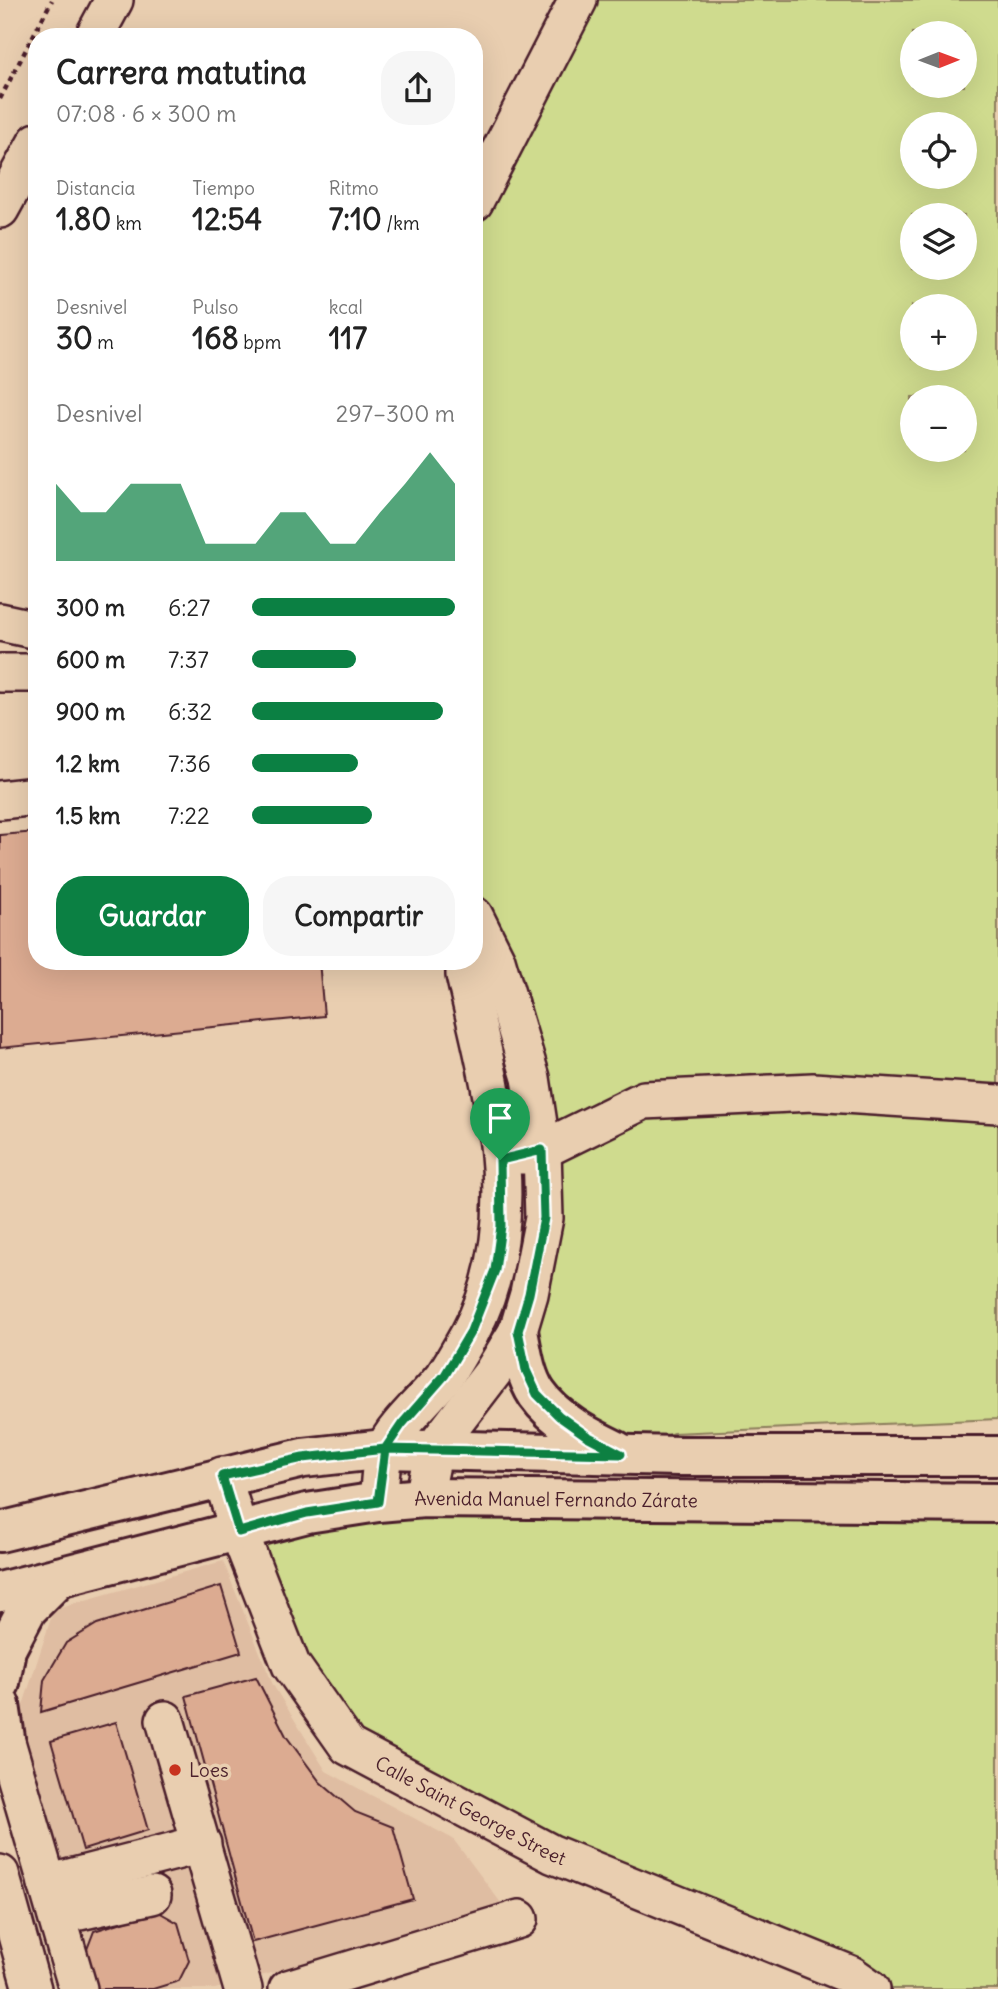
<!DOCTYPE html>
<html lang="es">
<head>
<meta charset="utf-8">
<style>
  :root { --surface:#fff; --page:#f6f6f6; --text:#222; --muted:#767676; --accent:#0b8043 }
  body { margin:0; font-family:Delius,sans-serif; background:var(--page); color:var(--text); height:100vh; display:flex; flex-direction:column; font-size:26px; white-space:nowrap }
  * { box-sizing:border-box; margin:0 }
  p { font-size:23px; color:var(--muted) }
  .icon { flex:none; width:38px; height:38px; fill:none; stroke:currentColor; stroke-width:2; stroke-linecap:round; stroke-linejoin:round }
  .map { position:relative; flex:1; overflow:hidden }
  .panel { position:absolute; left:28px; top:28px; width:455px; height:942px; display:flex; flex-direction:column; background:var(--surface); border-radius:28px; box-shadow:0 7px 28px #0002 }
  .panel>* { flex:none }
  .needle { width:46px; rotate:89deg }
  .buttons { position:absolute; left:900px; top:21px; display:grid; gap:14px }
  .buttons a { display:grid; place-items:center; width:77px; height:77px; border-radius:50%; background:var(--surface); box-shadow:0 7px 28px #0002; font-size:35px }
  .pin { position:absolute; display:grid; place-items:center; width:60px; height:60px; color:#fff; margin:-72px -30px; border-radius:50% 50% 50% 0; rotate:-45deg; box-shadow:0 0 7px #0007 }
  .pin .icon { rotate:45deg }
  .round { display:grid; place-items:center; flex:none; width:74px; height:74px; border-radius:28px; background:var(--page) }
  .overview { display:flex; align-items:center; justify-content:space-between; height:119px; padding:0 28px }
  h1 { font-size:32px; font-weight:800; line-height:52px }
  .stats { display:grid; grid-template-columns:repeat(3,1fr); gap:10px; height:119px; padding:7px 28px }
  .stats div { display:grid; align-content:center }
  .stats b { font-size:30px; font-weight:800 }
  .stats small { font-size:19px; font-weight:400 }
  .stats p { font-size:19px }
  .chart { height:196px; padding:14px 28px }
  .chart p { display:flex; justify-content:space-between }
  .chart svg { width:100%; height:126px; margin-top:7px; fill:var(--accent); opacity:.7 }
  .button { display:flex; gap:14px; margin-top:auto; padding:14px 28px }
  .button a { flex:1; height:80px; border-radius:28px; background:var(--accent); color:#fff; font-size:28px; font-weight:800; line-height:80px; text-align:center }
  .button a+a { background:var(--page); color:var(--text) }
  ul { padding:0 28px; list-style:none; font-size:23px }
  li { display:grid; grid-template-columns:112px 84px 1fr; align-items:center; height:52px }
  li i { height:18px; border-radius:9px; background:var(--accent) }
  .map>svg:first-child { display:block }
  .built { fill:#dfbda2 }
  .green { fill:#cfdb8e; stroke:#8c7d5c; stroke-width:2; fill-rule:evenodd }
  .building { fill:#dcab91; stroke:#4a1f2b; stroke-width:2 }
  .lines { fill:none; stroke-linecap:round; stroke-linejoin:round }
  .minor-casing { stroke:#4a1f2b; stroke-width:42 }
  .major-casing { stroke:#4a1f2b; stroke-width:44 }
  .path { stroke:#4a1f2b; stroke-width:4.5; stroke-dasharray:5 5; stroke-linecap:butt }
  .minor { stroke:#e9ceb0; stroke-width:37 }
  .major { stroke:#e9ceb0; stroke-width:38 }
  .route-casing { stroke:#fff; stroke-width:14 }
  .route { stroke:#0b8043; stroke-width:9 }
  .poi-dot { fill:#c8321e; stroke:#e9ceb0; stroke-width:2.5 }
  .labels { text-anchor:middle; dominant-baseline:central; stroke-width:7; stroke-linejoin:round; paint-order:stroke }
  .street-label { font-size:19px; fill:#4a1f2b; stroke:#e9ceb0 }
  .poi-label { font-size:19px; fill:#4a1f2b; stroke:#e9ceb0; text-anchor:start }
</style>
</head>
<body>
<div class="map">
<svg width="998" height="1989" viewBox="0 0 998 1989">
  <rect width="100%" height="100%" fill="#e9ceb0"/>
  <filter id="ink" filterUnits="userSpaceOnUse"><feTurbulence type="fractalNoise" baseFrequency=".0143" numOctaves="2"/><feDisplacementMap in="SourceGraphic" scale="14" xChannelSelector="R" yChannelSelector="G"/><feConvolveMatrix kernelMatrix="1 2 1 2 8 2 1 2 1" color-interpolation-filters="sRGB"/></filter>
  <g filter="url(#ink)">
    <!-- built -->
    <path class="built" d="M223,1561L273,1685L326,1771L453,1839L504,1907L215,1989H90L17,1724L54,1609Z"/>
    <!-- green -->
    <g class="green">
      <path d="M585,0H998V1419L673,1433L622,1454L526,1370L542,1150L474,916V204ZM912,33H964V86H912ZM912,124H964V177H912ZM912,215H964V268H912ZM912,306H964V359H912ZM912,397H964V450H912Z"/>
      <path d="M424,1498L998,1513V1989H869L348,1746L239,1532Z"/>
    </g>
    <!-- building -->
    <g class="building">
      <path d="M37,832V961H319L324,1016L0,1048V835Z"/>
      <path d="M221,1586L241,1652L41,1712L44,1680L66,1643L97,1624Z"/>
      <path d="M256,1677L286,1736L320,1782L355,1812L393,1827L413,1899L253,1942L186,1696Z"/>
      <path d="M116,1722L148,1830L83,1850L51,1741Z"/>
      <path d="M157,1911L178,1923L189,1961L179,1981L153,1989H97L86,1952L94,1931Z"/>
    </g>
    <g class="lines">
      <!-- minor casing -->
      <g class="minor-casing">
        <g id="minor">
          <path d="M94,37L114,0"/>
          <path d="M474,202L578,0"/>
          <path d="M0,209L37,142"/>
          <path d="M0,622L37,630"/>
          <path d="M0,673H37"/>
          <path d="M0,800L37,796"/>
          <path d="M522,1155L542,1150L644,1100L813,1092L998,1104"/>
          <path id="s1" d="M222,1476L239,1532L291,1665L348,1746L552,1854L851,1975L871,1989"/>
          <path d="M424,1498L434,1449L493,1372L518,1331L529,1294L544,1218L542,1150L531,1078L496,960L474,916"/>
          <path d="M378,1502C380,1487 380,1462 385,1449C394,1426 430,1396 445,1375C454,1362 462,1347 470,1333C530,1221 492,1091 465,975V961"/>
          <path d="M165,1720L243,1989"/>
          <path d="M0,1721L78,1989"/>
          <path d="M0,1874L32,1989"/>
          <path d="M47,1884L202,1844"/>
          <path d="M57,1916L152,1895"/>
          <path d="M288,1989L519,1919"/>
        </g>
      </g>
      <!-- major casing -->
      <g class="major-casing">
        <g id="major">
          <path d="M518,1331C522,1352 525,1376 537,1394C556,1421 588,1437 617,1451"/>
          <path d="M0,1532L303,1458L385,1449L678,1456H998"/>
          <path id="s2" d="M0,1592L307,1513L378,1502L424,1498L998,1503"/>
          <path d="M0,1683L6,1649L27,1609L59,1577"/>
          <path d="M0,1705L5,1738"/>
        </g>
      </g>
      <!-- path -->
      <path class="path" d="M0,99L52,0"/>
      <!-- minor -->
      <use href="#minor" class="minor"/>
      <!-- major -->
      <use href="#major" class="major"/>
    </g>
  </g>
  <g class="lines" filter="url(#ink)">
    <!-- route casing -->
    <g class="route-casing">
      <path id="route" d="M500,1160L501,1226L495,1270L471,1331L445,1375L402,1424L385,1449L378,1502L307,1513L239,1532L222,1476L303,1458L385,1449L621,1454L587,1436L559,1416L537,1394L526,1370L518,1331L529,1294L544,1218L542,1150L500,1160"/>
    </g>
    <!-- route -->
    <use href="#route" class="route"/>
  </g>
  <!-- markers -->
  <circle class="poi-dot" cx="175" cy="1770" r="7"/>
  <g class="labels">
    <!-- street labels -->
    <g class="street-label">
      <text stroke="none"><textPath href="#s2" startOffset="567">Avenida Manuel Fernando Zárate</textPath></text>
      <text stroke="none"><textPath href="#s1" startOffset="439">Calle Saint George Street</textPath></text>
    </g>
    <!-- poi labels -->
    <g class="poi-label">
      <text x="189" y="1770">Loes</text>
    </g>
  </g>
</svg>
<div class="buttons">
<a><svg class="needle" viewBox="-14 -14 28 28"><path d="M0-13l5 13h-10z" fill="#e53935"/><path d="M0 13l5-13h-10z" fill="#767676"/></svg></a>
<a><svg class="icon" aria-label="locate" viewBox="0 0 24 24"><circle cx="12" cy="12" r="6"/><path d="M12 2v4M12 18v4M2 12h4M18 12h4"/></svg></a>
<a><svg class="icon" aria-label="layers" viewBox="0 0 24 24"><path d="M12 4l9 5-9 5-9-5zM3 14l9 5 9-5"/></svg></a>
<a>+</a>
<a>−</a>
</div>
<div class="pin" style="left:500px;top:1160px;background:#1e9e55"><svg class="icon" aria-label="arrive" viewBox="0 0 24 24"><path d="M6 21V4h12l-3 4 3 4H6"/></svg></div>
<section class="panel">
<div class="overview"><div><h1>Carrera matutina</h1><p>07:08 · 6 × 300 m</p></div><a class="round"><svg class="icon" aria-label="share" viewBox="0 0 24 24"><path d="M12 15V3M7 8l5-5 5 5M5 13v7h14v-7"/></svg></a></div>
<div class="stats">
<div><p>Distancia</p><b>1.80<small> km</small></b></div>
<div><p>Tiempo</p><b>12:54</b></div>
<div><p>Ritmo</p><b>7:10<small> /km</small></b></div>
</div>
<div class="stats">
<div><p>Desnivel</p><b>30<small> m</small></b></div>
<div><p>Pulso</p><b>168<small> bpm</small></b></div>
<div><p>kcal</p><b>117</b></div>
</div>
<div class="chart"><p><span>Desnivel</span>297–300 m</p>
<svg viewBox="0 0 160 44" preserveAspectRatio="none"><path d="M0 44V17L10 27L20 27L30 17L40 17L50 17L60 38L70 38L80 38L90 27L100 27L110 38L120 38L130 27L140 17L150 6L160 17V44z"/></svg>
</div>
<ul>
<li><b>300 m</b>6:27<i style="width:100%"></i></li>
<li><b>600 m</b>7:37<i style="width:51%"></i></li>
<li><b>900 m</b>6:32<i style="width:94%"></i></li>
<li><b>1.2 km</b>7:36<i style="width:52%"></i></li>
<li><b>1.5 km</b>7:22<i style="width:59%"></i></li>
</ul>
<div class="button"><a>Guardar</a><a>Compartir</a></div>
</section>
</div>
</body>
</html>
